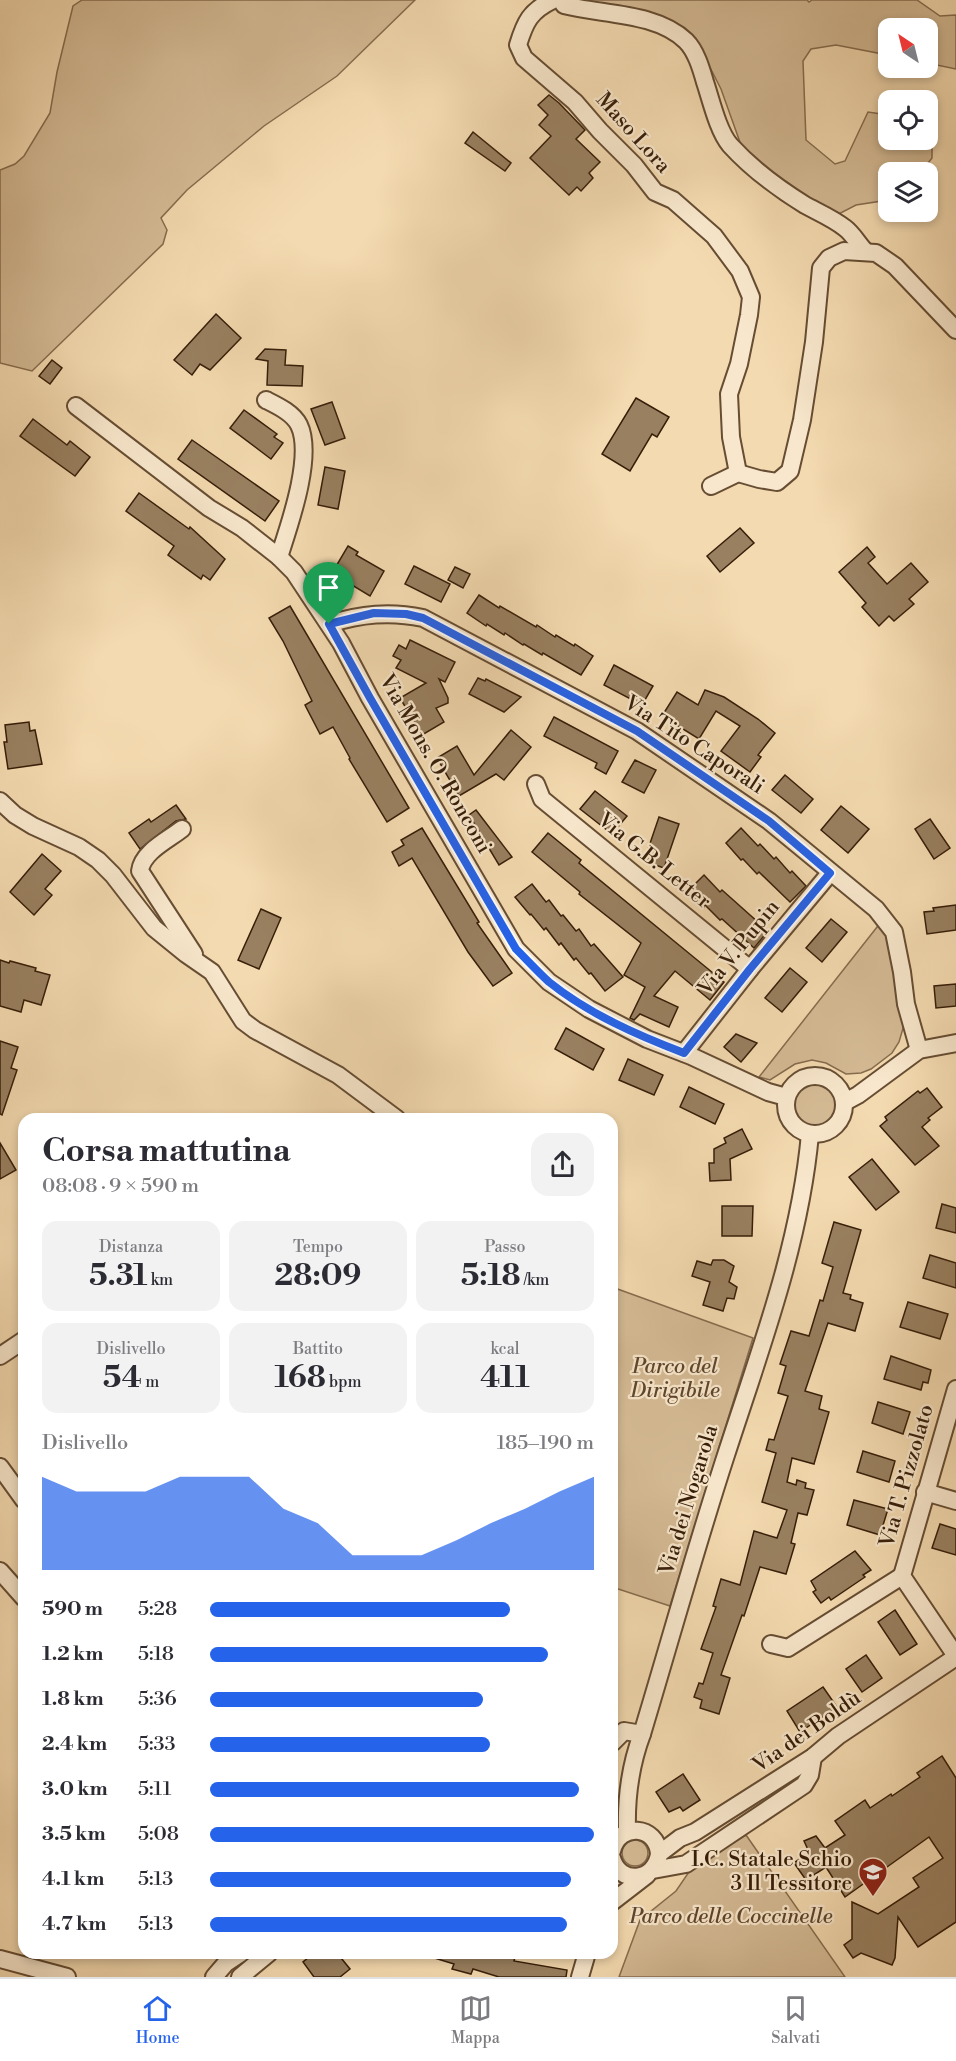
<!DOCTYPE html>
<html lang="it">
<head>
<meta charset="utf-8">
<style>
  :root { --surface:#fff; --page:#f2f2f3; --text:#2b2b33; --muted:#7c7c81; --line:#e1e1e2; --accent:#2563eb }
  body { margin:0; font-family:"Libre Bodoni",serif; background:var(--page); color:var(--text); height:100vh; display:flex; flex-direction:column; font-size:22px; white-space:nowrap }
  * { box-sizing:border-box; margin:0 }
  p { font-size:20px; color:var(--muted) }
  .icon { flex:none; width:33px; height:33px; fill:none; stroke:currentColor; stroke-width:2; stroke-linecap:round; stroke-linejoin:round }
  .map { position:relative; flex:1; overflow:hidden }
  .details { position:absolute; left:18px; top:1113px; width:600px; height:846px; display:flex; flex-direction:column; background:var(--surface); border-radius:18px; box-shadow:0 3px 9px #0003 }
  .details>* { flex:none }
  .needle { width:39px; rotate:325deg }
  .tools { position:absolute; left:878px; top:18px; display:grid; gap:12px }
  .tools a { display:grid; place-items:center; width:60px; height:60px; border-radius:12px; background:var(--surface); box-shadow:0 3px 9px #0003; font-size:30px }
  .pin { position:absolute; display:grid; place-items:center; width:51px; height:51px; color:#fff; margin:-62px -26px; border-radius:50% 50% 50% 0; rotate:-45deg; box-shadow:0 0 6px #0007 }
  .pin .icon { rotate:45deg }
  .round { display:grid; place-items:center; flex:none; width:63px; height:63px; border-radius:18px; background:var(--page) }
  .overview { display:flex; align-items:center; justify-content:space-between; height:102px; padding:0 24px }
  h1 { font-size:33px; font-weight:700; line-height:45px }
  .stats { display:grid; grid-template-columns:repeat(3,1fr); gap:9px; height:102px; padding:6px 24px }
  .stats div { display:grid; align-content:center; border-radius:15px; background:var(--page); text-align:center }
  .stats b { font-size:30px; font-weight:700 }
  .stats small { font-size:16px; font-weight:400 }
  .stats p { font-size:16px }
  .chart { height:168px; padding:12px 24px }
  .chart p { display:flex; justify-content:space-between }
  .chart svg { width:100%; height:108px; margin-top:6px; fill:var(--accent); opacity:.7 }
  ul { padding:0 24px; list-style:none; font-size:20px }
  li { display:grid; grid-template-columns:96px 72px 1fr; align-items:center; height:45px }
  li i { height:15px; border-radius:8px; background:var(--accent) }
  .tabs { display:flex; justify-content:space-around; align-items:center; height:84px; border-top:2px solid var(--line); background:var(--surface); font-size:16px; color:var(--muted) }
  .tabs a { display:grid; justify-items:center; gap:3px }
  .tabs .current { color:var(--accent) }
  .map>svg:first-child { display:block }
  .green { fill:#d4ba94; stroke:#866c4e; stroke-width:1.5 }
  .building { fill:#998060; stroke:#371e09; stroke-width:1.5 }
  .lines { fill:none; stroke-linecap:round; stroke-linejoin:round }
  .minor-casing { stroke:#664d33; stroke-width:20 }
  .minor { stroke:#f8e7cc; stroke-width:16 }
  .route-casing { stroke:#fff; stroke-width:12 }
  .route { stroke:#2563eb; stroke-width:8 }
  .labels { text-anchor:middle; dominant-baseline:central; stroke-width:4.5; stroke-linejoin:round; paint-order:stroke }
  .street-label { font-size:21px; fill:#371e09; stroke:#f8e7cc }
  .park-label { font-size:21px; font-style:italic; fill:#5e452c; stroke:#f8e7cc }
  .poi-label { font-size:21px; fill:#371e09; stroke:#f8e7cc; text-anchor:end }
</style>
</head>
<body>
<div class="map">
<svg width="956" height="1977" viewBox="0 0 956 1977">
  <rect width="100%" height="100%" fill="#f4dab0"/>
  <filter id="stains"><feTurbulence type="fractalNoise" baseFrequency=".00333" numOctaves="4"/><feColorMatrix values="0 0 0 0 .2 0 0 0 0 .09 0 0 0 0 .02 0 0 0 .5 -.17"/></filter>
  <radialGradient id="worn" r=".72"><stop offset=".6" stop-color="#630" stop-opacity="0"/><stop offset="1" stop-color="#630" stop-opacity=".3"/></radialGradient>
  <!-- green -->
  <g class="green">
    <path d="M82,0H415L337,76L264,126L187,190L161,218L167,230L163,244L32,371L0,363V170L15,164L24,156L50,113L57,72L73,6Z"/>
    <path d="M566,0H807L809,2L812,0H917L940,16L956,15V69L927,63V28H888V55L836,45L811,49L803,61L806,140L835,164L845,161L868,112L888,115V140H924L932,148V158L921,172H888V200L856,205L835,216L770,176L741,145L721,89L699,46Z"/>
    <path d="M881,922L887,929L904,1025L899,1042L892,1053L871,1069L861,1073L846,1074L826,1063L812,1060L795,1064L770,1080L759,1077Z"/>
    <circle cx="815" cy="1105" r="21"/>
    <path d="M612,1287L753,1338L670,1606L612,1587Z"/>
    <path d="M746,1835L845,1977H619L640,1920L676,1891L693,1866Z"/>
    <circle cx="635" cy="1853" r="13"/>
  </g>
  <!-- building -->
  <g class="building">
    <path d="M549,95L559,103L585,130L576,139L600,162L589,173L593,178L581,191L577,187L569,195L530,158L551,136L539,125L548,115L538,105Z"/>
    <path d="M473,132L511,163L505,171L465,143Z"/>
    <path d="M216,314L241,338L210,370L200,364L192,375L174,360Z"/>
    <path d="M265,349L286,350L285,365L303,366L302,386L267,385L268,361L256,359Z"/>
    <path d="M52,360L62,368L50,384L39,376Z"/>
    <path d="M636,398L669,417L657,437L652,434L630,471L602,454Z"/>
    <path d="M332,402L345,438L325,445L311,409Z"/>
    <path d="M244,410L277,434L274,437L283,443L271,459L230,428Z"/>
    <path d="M33,419L67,445L70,441L90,457L75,476L20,436Z"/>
    <path d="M192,440L279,501L265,521L178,459Z"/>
    <path d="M325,467L345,471L338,509L318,505Z"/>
    <path d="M139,493L189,529L190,527L225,559L210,580L203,575L201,579L168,555L174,546L126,511Z"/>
    <path d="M740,528L754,543L720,572L707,556Z"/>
    <path d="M348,546L358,552L356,555L384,571L370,596L332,573Z"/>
    <path d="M867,547L875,557L868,563L887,584L911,563L928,582L909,599L914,604L894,621L889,616L879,626L862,607L866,603L839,572Z"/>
    <path d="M414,566L450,584L441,602L405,584Z"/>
    <path d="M455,567L470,574L463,588L448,580Z"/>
    <path d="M479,595L499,608L500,606L536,627L537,625L555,637L556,635L574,646L575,644L593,656L581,675L543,653L542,655L524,644L523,645L505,633L504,635L487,624L486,626L467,613Z"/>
    <path d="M290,606L409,808L387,822L349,759L350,758L333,727L320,734L305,705L312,701L283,641L269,618Z"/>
    <path d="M410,640L455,662L445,682L439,679L448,698V703L436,708L444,722L422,735L400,698L426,683L396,668L401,660L393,656L399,645L406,649Z"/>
    <path d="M614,665L653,686L642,705L604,685Z"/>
    <path d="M478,678L485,681L486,679L521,697L504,712L469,694Z"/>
    <path d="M705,690L724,697L758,719L775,733L758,755L761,757L750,772L721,751L740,726L716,711L699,739L662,716L677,692L698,705Z"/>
    <path d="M554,717L618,751L606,774L595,768L597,763L544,736Z"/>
    <path d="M29,722L30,731L35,730L42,764L8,769L4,742H7L5,725Z"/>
    <path d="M511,730L531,747L504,780L496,774L459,796L437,758L457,746L474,775Z"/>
    <path d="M635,760L656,770L644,793L622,782Z"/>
    <path d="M785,775L813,799L801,813L772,790Z"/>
    <path d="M595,791L627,816L612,834L580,809Z"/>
    <path d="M176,805L186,819L176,821L140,849L129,833L149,819L151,822Z"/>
    <path d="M841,806L869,829L848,853L821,830Z"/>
    <path d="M476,810L512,857L499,865L469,815Z"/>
    <path d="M659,817L679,824L664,868L644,861Z"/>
    <path d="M930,819L950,848L934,859L915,829Z"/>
    <path d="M422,828L479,922L477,923L512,973L493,986L468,952L412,858L399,866L392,852L404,845L401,840Z"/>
    <path d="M741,828L758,846L760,844L774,859L776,857L790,873L792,871L806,886L790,902L759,872L757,874L743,859L741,860L726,843Z"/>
    <path d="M548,833L581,860L579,863L724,982L710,1000L675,971L654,996L678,1007L669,1027L640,1014L634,1020L630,1018L645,987L624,975L641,943L579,894L580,892L532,852Z"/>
    <path d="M42,854L61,871L45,889L52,895L34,915L10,892Z"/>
    <path d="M704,875L720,892L722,890L768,931L754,948L722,919L720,920L705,905L704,907L688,891Z"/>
    <path d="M532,884L546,902L549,900L561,916L563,915L576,931L579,929L591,946L594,944L623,977L605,991L591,973L589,974L576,958L574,960L561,943L559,945L546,928L544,930L531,914L530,915L515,897Z"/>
    <path d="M956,905V930L927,934L924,912L934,911L933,908Z"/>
    <path d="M261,909L281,918L259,969L238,960Z"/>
    <path d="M831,919L847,932L822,962L806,948Z"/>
    <path d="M0,960L9,963L10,961L36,968L35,971L50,975L41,1005L24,1000L21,1012L0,1006Z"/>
    <path d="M790,968L807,982L782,1012L765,998Z"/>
    <path d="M956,984V1006L936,1008L934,986Z"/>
    <path d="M566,1028L604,1049L593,1070L555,1049Z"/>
    <path d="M736,1034L757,1043L741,1062L724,1047Z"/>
    <path d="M0,1041L18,1047L11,1068L17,1070L2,1115L0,1114Z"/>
    <path d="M628,1059L663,1075L654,1095L619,1080Z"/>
    <path d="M689,1087L724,1104L715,1124L680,1107Z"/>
    <path d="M927,1088L942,1107L928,1118L930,1120L922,1127L939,1146L915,1165L880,1126L887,1120L885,1117L918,1091L920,1093Z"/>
    <path d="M742,1129L752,1149L730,1159L731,1180L710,1181L709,1163H714V1149L726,1143L724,1138Z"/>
    <path d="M0,1143L16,1170L0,1179Z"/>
    <path d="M872,1159L899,1192L876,1210L849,1177Z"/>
    <path d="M942,1204L956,1208V1233L936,1228Z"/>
    <path d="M722,1206H753L752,1236H722Z"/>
    <path d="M834,1222L861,1230L843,1293L851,1295L850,1299L863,1303L855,1331L828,1323L805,1391L822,1396L819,1409L829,1412L814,1464L792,1458L787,1482L796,1485L797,1480L806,1483L805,1488L814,1490L807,1515L798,1513L791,1543L795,1544L786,1574L760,1567L744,1616L742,1615L721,1675L730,1678L719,1714L700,1708L702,1700L694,1697L699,1683L703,1684L713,1653L701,1649L716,1607L713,1606L721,1579L740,1585L754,1531L777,1538L787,1510L762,1502L776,1453L766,1450L769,1439L774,1440L788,1396L778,1393L786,1366L780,1364L791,1331L809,1336L820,1300L823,1301L833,1267L822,1263Z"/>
    <path d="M930,1255L956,1263V1288L923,1278Z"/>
    <path d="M713,1260H724L734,1266L729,1282L737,1287L734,1299L727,1298L723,1311L703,1305L710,1282L692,1276L697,1261L711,1265Z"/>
    <path d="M908,1302L948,1314L940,1339L900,1327Z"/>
    <path d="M891,1356L931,1370L928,1383L923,1382L921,1390L884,1379Z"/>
    <path d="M878,1402L910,1412L903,1434L872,1423Z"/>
    <path d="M863,1451L895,1461L889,1482L857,1472Z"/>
    <path d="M854,1500L888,1509L880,1535L847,1525Z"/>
    <path d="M940,1524L956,1529V1555L932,1548Z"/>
    <path d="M855,1551L871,1570L863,1575L865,1577L831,1600L829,1597L821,1603L813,1592L816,1590L811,1581Z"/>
    <path d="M895,1610L917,1644L900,1655L878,1622Z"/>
    <path d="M866,1655L882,1678L862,1692L846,1669Z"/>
    <path d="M823,1687L837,1707L800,1732L787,1711Z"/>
    <path d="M942,1756L956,1778V1922L918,1947L898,1917L895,1958L892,1965L861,1953L853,1958L844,1945L852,1939V1902L878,1914L919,1887L913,1878L943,1858L929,1837L845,1897L826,1867L806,1880L794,1863L809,1852L804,1841L816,1836L825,1848L845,1835L835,1821L865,1800L870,1808L891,1794L892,1796L920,1777L917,1773Z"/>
    <path d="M683,1774L700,1800L683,1811L680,1807L669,1812L656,1792Z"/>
    <path d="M314,1953H337L350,1969L340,1977H314L303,1962Z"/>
    <path d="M429,1953H516L514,1961L567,1970L566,1977H499L473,1969L471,1974L452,1969L454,1964L428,1956Z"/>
  </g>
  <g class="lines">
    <!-- minor casing -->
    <g class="minor-casing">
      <g id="minor">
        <path d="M553,0C530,11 525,22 518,45L524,58L575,102L600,131L634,165L655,192L673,200L714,236L740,271L751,297L749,315L739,364L729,394L731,437L738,473"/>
        <path d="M561,0L564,5C602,15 656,12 686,41C696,51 701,68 705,82C711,100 718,131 730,145C751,168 779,189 805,205C818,212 834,219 845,228C853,234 859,245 866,252"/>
        <path d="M266,400C278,406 293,413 299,425C314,456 289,526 279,557"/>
        <path d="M76,406L209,508L242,528L279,557L294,572L341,643L370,698L516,949L549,982L589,1009L647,1039L691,1056L768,1092L786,1097"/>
        <path d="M711,486L738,473L759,479L777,482L790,471L802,420L814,342L821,268L829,258L844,251L876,253L895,266L956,330"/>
        <path d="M329,624C361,614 390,611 423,618L637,731L769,821L876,909L894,932L902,972L906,1004L919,1050"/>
        <path d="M536,784L542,799L750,969"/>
        <path d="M0,801L15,815L33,826L79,847L98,860L113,875L154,928L186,954L212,972L243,1021L255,1030L338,1075L397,1119"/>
        <path d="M182,829C168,840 142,852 140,871L194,954"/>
        <path d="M684,1053L750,969L830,873"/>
        <circle cx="815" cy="1105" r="29"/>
        <path d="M845,1102L858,1095L919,1050L956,1043"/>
        <path d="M0,1356L24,1340"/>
        <path d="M956,1389L902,1576L956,1656"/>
        <path d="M0,1467L24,1500"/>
        <path d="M925,1492L956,1501"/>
        <path d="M0,1571L24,1598"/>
        <path d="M771,1644L788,1648L902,1576"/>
        <path d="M612,1743L624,1731L642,1734"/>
        <path d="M627,1831C626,1797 630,1766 642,1734C670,1641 696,1547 726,1455C760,1350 800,1245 810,1134"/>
        <path d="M612,1851C619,1822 657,1825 659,1854C655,1882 619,1885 612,1858"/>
        <path d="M659,1854L680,1838L695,1832L813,1757L838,1736L956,1657"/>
        <path d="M653,1870L686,1864L804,1785L810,1775L813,1757"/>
        <path d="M612,1902L647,1875"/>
        <path d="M0,1959L67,1977"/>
        <path d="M214,1977L226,1963L241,1953"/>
        <path d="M240,1977L269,1953"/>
        <path d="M580,1977L587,1953"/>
      </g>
    </g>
    <!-- minor -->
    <use href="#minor" class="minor"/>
  </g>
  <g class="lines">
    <!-- route casing -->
    <g class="route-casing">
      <path id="route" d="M374,613L406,614L423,618L637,731L769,821L830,873L750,969L684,1053C637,1035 589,1014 549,982C538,972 527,960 516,949L370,698L329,624Z"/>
    </g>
    <!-- route -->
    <use href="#route" class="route"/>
  </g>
  <!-- icons -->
  <defs>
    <g id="school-pin" transform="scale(1.5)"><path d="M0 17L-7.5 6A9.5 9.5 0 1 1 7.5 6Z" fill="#8f2418" stroke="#f8e7cc"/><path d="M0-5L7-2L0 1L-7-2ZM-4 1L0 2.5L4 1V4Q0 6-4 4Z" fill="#fff"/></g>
  </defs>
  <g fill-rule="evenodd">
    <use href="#school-pin" x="873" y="1872"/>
  </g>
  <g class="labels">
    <!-- street labels -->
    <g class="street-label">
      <text transform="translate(633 133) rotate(48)">Maso Lora</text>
      <text transform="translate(694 745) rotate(33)">Via Tito Caporali</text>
      <text transform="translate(435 764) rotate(60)">Via Mons. O. Ronconi</text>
      <text transform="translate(654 861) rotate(39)">Via G.B. Letter</text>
      <text transform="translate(739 948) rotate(-51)">Via V. Pupin</text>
      <text transform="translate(907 1476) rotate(-74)">Via T. Pizzolato</text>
      <text transform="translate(689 1500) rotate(-73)">Via dei Nogarola</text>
      <text transform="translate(807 1732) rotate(-35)">Via dei Boldù</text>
    </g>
    <!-- park labels -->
    <g class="park-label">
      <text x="675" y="1367">Parco del<tspan x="675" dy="24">Dirigibile</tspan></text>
      <text x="731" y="1917">Parco delle Coccinelle</text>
    </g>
    <!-- poi labels -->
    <g class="poi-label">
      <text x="852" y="1860">I.C. Statale Schio<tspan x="852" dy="24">3 Il Tessitore</tspan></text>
    </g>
  </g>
  <rect width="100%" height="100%" filter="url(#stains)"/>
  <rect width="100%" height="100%" fill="url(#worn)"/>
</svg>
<div class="tools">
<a><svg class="needle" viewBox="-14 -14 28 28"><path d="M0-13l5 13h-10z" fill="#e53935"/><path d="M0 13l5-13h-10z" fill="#7c7c81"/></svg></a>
<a><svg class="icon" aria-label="locate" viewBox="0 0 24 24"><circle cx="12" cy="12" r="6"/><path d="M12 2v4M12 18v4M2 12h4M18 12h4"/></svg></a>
<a><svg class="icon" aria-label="layers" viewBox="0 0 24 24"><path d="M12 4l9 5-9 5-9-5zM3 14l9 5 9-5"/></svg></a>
</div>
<div class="pin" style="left:329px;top:624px;background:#1e9e55"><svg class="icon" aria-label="arrive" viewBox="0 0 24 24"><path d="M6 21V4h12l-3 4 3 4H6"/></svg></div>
<section class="details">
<div class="overview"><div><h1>Corsa mattutina</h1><p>08:08 · 9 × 590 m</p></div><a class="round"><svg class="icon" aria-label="share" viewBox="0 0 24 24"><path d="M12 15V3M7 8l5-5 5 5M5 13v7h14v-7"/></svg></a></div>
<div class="stats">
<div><p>Distanza</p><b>5.31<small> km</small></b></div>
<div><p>Tempo</p><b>28:09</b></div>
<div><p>Passo</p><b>5:18<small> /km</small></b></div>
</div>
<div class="stats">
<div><p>Dislivello</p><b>54<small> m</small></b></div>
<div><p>Battito</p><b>168<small> bpm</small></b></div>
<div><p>kcal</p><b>411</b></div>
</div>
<div class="chart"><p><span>Dislivello</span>185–190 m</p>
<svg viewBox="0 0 160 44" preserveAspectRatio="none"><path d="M0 44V6L10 12L20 12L30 12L40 6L50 6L60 6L70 19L80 25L90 38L100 38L110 38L120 32L130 25L140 19L150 12L160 6V44z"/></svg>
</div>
<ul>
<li><b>590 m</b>5:28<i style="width:78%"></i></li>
<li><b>1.2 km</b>5:18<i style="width:88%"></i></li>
<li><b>1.8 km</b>5:36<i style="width:71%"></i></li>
<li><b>2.4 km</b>5:33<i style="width:73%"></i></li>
<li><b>3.0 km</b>5:11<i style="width:96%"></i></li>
<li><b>3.5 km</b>5:08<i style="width:100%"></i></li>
<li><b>4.1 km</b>5:13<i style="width:94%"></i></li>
<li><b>4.7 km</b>5:13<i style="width:93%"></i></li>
</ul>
</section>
</div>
<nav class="tabs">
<a class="current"><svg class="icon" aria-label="home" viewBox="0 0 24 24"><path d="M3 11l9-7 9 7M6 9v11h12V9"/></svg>Home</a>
<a><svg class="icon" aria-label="map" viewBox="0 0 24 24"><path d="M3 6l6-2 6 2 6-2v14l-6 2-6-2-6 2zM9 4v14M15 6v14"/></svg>Mappa</a>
<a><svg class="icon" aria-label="saved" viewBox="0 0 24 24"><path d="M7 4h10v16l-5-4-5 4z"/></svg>Salvati</a>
</nav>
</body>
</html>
